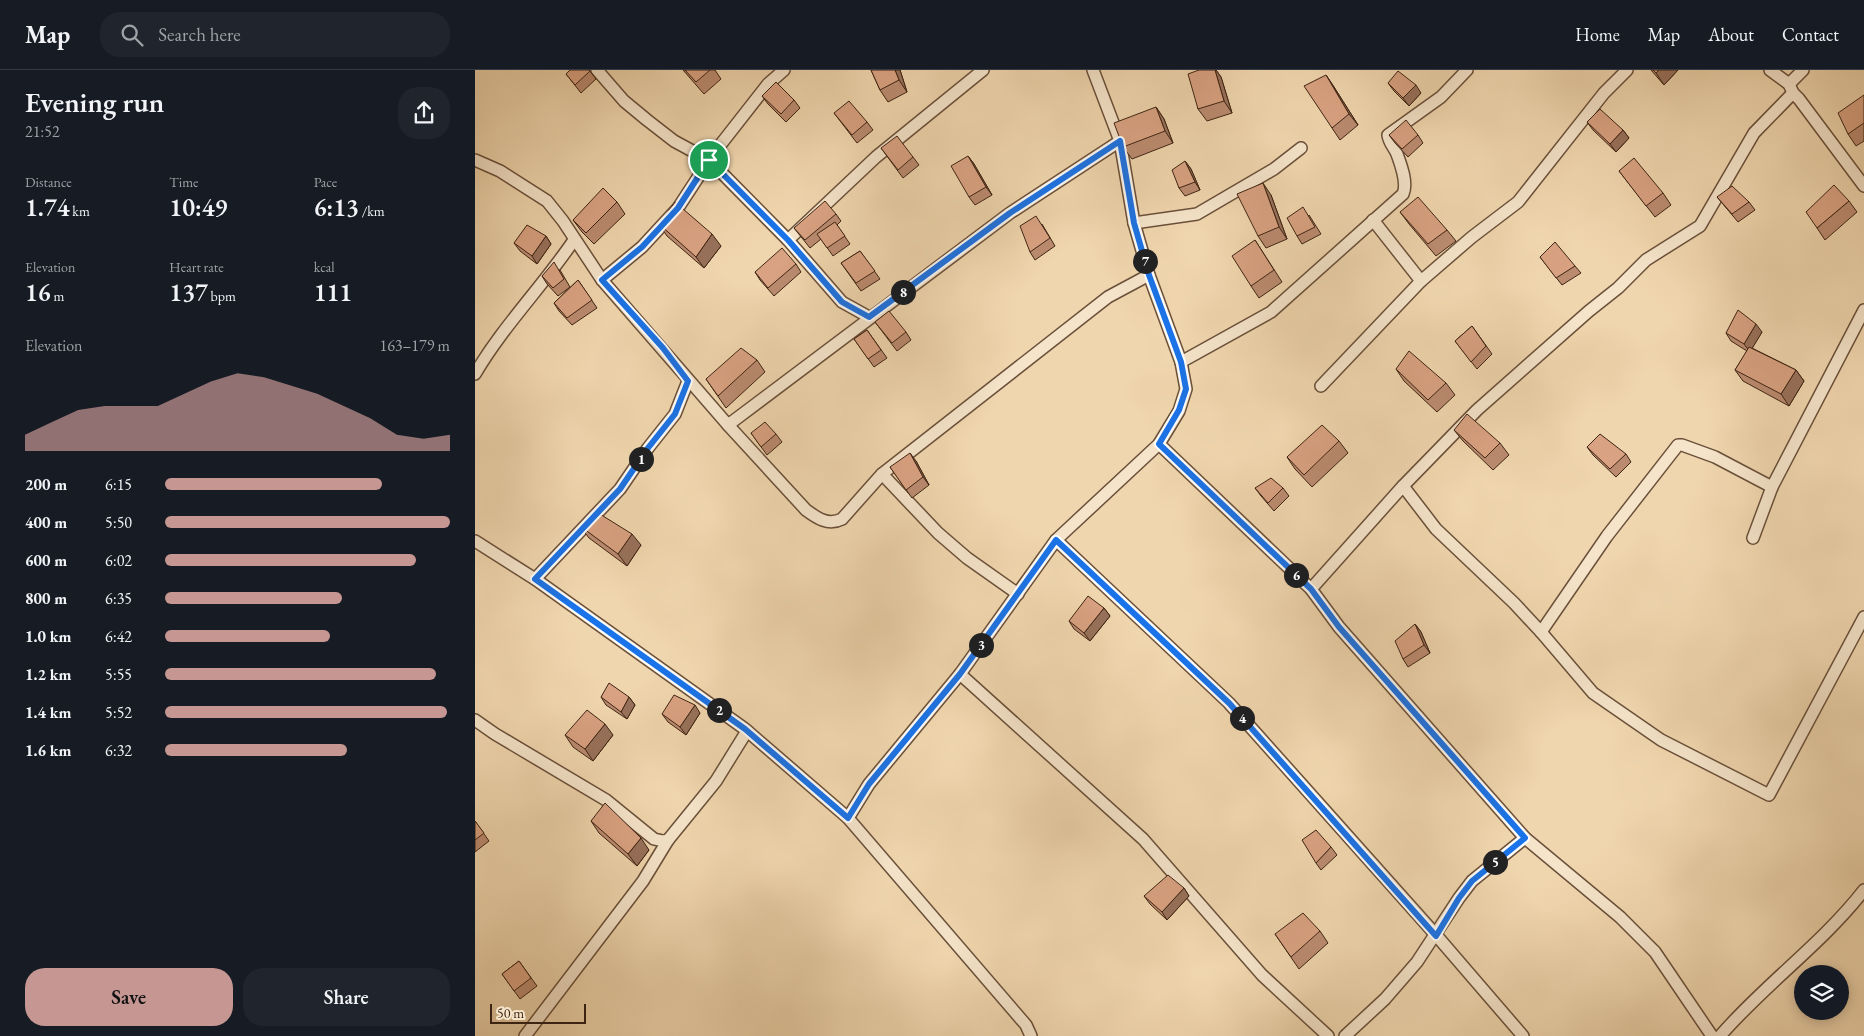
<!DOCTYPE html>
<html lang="en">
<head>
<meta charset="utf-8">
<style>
  :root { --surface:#171b24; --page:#20242c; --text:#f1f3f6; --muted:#9ea1a6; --line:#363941; --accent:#c59692 }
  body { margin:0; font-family:"EB Garamond",serif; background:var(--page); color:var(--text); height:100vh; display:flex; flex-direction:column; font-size:19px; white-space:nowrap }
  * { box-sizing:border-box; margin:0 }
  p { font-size:16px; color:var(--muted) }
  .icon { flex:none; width:28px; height:28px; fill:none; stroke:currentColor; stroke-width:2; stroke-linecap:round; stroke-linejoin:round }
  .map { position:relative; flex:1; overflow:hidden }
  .details { display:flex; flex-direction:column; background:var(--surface); width:475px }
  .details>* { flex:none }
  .tools { position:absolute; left:1319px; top:895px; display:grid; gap:10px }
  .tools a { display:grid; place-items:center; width:55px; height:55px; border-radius:50%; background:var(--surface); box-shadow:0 2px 12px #0003; font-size:25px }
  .scale { position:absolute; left:15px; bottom:12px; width:96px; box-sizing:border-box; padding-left:5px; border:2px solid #3e2413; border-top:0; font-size:14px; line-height:18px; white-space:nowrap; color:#3e2413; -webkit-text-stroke:4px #f5e4ca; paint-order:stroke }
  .pin { position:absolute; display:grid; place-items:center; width:42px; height:42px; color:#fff; margin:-21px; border:2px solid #fff; border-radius:50%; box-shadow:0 1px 5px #0007 }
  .km { position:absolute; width:25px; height:25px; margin:-12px; border-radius:50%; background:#222; color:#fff; font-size:14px; line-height:25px; text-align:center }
  .round { display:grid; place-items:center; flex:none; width:52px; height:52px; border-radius:20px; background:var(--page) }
  .headline { display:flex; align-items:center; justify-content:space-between; height:85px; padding:0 25px }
  h1 { font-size:28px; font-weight:600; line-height:38px }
  .stats { display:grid; grid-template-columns:repeat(3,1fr); gap:8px; height:85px; padding:5px 25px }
  .stats div { display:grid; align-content:center }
  .stats b { font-size:25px; font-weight:600 }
  .stats small { font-size:14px; font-weight:400 }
  .stats p { font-size:14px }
  .chart { height:140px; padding:10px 25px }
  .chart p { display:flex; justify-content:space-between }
  .chart svg { width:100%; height:90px; margin-top:5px; fill:var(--accent); opacity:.7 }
  .cta { display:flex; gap:10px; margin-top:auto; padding:10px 25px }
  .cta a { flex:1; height:58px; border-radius:20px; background:var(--accent); color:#111; font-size:20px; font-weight:600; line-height:58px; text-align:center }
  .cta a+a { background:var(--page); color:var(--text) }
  ul { padding:0 25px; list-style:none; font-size:16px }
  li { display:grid; grid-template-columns:80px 60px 1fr; align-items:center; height:38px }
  li i { height:12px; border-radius:6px; background:var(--accent) }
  header { display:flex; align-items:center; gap:30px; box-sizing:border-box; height:70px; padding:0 25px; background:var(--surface); border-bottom:1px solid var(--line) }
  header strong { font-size:24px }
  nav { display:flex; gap:28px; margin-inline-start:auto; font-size:18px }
  .search { width:350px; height:45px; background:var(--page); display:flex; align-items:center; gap:12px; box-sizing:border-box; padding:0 18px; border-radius:20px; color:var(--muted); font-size:19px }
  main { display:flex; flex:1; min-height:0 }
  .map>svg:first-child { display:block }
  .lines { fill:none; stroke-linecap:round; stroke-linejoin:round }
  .street-casing { stroke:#6a503a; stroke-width:14 }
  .street { stroke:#f5e4ca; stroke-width:11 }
  .wall { fill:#bb8b70; stroke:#3e2413 }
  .shaded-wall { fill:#98715b; stroke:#3e2413 }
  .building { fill:#d9a282; stroke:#3e2413 }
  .route-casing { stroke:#fff; stroke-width:10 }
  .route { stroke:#1a73e8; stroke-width:6 }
</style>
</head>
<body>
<header>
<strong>Map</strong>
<div class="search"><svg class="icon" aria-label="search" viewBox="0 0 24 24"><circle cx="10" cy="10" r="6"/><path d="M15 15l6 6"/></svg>Search here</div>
<nav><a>Home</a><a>Map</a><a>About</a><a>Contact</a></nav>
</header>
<main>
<section class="details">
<div class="headline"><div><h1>Evening run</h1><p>21:52</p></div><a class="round"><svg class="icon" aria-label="share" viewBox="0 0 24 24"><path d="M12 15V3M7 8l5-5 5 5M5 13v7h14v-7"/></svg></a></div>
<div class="stats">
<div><p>Distance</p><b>1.74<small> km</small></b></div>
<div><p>Time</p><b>10:49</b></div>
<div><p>Pace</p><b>6:13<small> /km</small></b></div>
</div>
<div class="stats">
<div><p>Elevation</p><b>16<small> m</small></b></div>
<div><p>Heart rate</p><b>137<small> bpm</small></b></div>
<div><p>kcal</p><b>111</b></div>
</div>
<div class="chart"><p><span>Elevation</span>163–179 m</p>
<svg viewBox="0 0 160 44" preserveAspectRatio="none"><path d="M0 44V36L10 30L20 24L30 22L40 22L50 22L60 16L70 10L80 6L90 8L100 12L110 16L120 22L130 28L140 36L150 38L160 36V44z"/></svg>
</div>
<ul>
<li><b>200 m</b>6:15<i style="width:76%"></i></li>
<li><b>400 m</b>5:50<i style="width:100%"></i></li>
<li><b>600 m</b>6:02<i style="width:88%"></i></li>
<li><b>800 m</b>6:35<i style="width:62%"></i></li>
<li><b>1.0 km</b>6:42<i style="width:58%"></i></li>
<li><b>1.2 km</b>5:55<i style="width:95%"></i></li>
<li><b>1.4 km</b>5:52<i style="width:99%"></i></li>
<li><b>1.6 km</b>6:32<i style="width:64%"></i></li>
</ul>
<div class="cta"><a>Save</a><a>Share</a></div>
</section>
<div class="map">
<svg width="1389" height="966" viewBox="0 0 1389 966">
  <rect width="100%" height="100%" fill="#f0d6ae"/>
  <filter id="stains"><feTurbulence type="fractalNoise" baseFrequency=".004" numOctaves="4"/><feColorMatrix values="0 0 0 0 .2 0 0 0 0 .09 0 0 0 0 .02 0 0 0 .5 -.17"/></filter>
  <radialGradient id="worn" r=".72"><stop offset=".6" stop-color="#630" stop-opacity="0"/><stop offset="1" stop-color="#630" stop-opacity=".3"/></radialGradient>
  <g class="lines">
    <!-- street casing -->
    <g class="street-casing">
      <g id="street">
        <path d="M122,0L149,31L172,50L199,71L234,90L313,170L367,232L394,247"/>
        <path d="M1295,0L1314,14L1318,23L1324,29L1389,116"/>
        <path d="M1314,14L1328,0"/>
        <path d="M0,90L25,101L72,131L88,151L127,210L253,355L535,143L645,71"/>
        <path d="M898,150L946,211L997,167L1043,132L1129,23L1152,0"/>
        <path d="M659,153L722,144L799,99L826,78"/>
        <path d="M313,170L401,87L508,0"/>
        <path d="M127,210L167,177L203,138L239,83L293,14L309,0"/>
        <path d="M706,292L796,242L928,124C933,113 926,95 922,84C919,77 914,73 913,65L966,27L992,0"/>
        <path d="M0,304C28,256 68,216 99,170"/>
        <path d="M846,316L946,211"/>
        <path d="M253,355L331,440C342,448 353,456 367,449L407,404L633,227L674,205"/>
        <path d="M684,374L836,519L864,557L1050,768L1145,847L1180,882L1237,966"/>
        <path d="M407,404L463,463L492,488L543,524"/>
        <path d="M928,416L961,459L1039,533L1066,562L1118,623L1186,670L1294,725L1389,547"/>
        <path d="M1278,468L1297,417"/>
        <path d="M581,470L754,633L961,865L1048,966"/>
        <path d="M0,471L60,509L270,659L373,748L551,955L556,966"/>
        <path d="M60,509L145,419L173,378L200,344L213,311"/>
        <path d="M836,519L928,416L1002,340L1114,241L1143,218L1171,190L1225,156L1279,63L1318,23"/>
        <path d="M1066,562L1132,466L1203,375H1207L1240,387L1297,417L1389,240"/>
        <path d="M485,604L668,769L787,905L853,966"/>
        <path d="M0,650L20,664L131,730L179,769L188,771L193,770L241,711L272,661"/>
        <path d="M373,748L394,714L485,604L581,470L684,374L704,341L711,319L706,292L674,205L659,153L645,71L618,0"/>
        <path d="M50,966L168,811L193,770"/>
        <path d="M870,966L910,929L942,892L984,828L997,811L1050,768"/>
        <path d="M1245,966C1290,914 1347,874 1389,820"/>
      </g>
    </g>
    <!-- street -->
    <use href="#street" class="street"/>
  </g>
  <!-- wall -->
  <g class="wall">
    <path d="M114,0L121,9L106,23L91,4Z"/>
    <path d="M208,0H240L246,9L229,24Z"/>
    <path d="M396,0H425L432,22L413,32L405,20Z"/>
    <path d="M724,0H741L746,7L757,43L732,51L723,39Z"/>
    <path d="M1176,0H1203L1189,15Z"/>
    <path d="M851,5L859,17L883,55L865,70L857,58Z"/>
    <path d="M913,13L946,23L934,36L919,21Z"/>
    <path d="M1389,25V71L1381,76L1373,64Z"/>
    <path d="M287,26L319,30L325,38L311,52L293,34Z"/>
    <path d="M681,37L689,49L698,73L657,89L648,77Z"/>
    <path d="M359,43L392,52L398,60L382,73Z"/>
    <path d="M1112,52L1148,60L1154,68L1141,82L1118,60Z"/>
    <path d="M914,65H943L948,73L933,87L920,73Z"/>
    <path d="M406,78L438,87L444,95L428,108Z"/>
    <path d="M493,86L499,94L517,125L500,135L494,127Z"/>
    <path d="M710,91L716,99L725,120L710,126L704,118Z"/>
    <path d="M1144,101L1188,123L1196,135L1180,147Z"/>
    <path d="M796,125L812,169L791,178L783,166Z"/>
    <path d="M1242,127L1274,132L1280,140L1263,152Z"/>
    <path d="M1374,131L1382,142L1350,170L1342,158Z"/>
    <path d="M142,132L150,144L119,174L107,162L98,150Z"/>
    <path d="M925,142L972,160L981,171L961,186L934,154Z"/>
    <path d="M361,144L366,151L362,155L375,174L358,186L346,169L335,178L319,158Z"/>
    <path d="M834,145L846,164L827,174L822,166Z"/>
    <path d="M184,154L246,176L229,198L192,166Z"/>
    <path d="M567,154L580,176L560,190L555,182Z"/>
    <path d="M71,166L76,174L62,194L45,181L39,173Z"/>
    <path d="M780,170L807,212L784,228L776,216Z"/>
    <path d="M385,181L405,209L386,221L366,193Z"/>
    <path d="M1065,187L1100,196L1106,203L1087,215Z"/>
    <path d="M321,194L326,202L299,226L285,210L280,202Z"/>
    <path d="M85,200L95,217L83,226L72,214L67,206Z"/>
    <path d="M103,210L122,238L97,255L84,241L79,233Z"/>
    <path d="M400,252L431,262L436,270L422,281Z"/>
    <path d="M997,256L1017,284L1002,299L980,271Z"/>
    <path d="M392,260L412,288L399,297L379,269Z"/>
    <path d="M1287,262L1277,278L1321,300L1329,311L1314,336L1268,311L1260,300L1272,281L1256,271L1251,263Z"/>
    <path d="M282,290L290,302L251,338L231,309Z"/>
    <path d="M921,299L971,313L980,325L962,342L929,311Z"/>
    <path d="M979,360L1025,373L1034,385L1018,400L988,371Z"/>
    <path d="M276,363L301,364L307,372L292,385Z"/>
    <path d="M864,371L873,383L837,417L820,399L812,387Z"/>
    <path d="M1112,377L1151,384L1156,392L1141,407L1118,385Z"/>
    <path d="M441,391L454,415L437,428L415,397Z"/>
    <path d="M780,418H808L814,426L799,441L786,426Z"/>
    <path d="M105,456L166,475L152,496L114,468Z"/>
    <path d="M629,538L635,546L615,571L599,559L594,551Z"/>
    <path d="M940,554L946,562L955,583L933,597L928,589Z"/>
    <path d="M126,627H154L160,635L152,649L131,635Z"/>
    <path d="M225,643L211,665L193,652L187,644Z"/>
    <path d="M90,665H138L118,691L98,677Z"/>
    <path d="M0,751L14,771L0,782Z"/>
    <path d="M116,751L174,780L162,796L124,763Z"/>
    <path d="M856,777L862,785L846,800L841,793Z"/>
    <path d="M709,818L714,826L692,850L675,834L669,826Z"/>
    <path d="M845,861L853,873L824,899L800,864Z"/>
    <path d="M44,891L62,916L45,929L27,904Z"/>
  </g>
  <!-- shaded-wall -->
  <g class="shaded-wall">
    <path d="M420,0H425L432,22L424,10Z"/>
    <path d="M740,0H741L746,7L757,43L749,31Z"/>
    <path d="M1184,0H1203L1189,15L1181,3Z"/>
    <path d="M851,5L859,17L883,55L874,44Z"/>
    <path d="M941,15L946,23L934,36L928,28Z"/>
    <path d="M681,37L689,49L698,73L690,61Z"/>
    <path d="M1148,60L1154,68L1141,82L1135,74Z"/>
    <path d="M493,86L499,94L517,125L511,117Z"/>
    <path d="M710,91L716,99L725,120L720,112Z"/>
    <path d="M788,113L796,125L812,169L804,157Z"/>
    <path d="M237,164L246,176L229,198L221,187Z"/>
    <path d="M71,166L76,174L62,194L57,186Z"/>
    <path d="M1281,254L1287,262L1275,282L1269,274Z"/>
    <path d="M1321,300L1329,311L1314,336L1306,324Z"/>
    <path d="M435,383L441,391L454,415L448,407Z"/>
    <path d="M157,464L166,475L152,496L143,484Z"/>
    <path d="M629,538L635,546L615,571L609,563Z"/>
    <path d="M940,554L946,562L955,583L949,575Z"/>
    <path d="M154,627L160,635L152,649L146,642Z"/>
    <path d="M220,635L225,643L211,665L205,657Z"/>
    <path d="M130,654L138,665L118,691L110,679Z"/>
    <path d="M166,768L174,780L162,796L153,784Z"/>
    <path d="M709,818L714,826L692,850L687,842Z"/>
  </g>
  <!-- building -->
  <g class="building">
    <path d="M95,0H114L115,1L100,15L91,4Z"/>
    <path d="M210,0H235L221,12Z"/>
    <path d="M396,0H420L424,10L405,20Z"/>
    <path d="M724,0H740L749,31L723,39L713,4Z"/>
    <path d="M1178,0H1184L1181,3Z"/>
    <path d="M923,1L941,15L928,28L913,13Z"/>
    <path d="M851,5L874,44L857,58L829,16Z"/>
    <path d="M301,12L319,30L306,44L287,26Z"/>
    <path d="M1389,25V53L1373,64L1363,43Z"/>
    <path d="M374,31L392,52L377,65L359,43Z"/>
    <path d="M681,37L690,61L648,77L639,53Z"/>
    <path d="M1125,39L1148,60L1135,74L1112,52Z"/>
    <path d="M931,50L943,65L927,79L914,65Z"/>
    <path d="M422,66L438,87L423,100L406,78Z"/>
    <path d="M493,86L511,117L494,127L476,96Z"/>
    <path d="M1159,88L1188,123L1171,136L1144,101Z"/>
    <path d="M710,91L720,112L704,118L697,100Z"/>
    <path d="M788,113L804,157L783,166L762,124Z"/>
    <path d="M1359,115L1374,131L1342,158L1331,142Z"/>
    <path d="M1257,116L1274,132L1257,144L1242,127Z"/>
    <path d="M128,118L142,132L111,163L98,150Z"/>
    <path d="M943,127L972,160L953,174L925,142Z"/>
    <path d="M350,131L361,144L330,170L319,158Z"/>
    <path d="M200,132L237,164L221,187L184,154Z"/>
    <path d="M828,137L840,157L822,166L812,148Z"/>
    <path d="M561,146L575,168L555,182L545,156Z"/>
    <path d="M360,152L370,166L352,178L342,164Z"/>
    <path d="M52,155L71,166L57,186L39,173Z"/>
    <path d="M780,170L799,200L776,216L757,186Z"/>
    <path d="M1080,172L1100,196L1081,208L1065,187Z"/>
    <path d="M307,178L321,194L293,218L280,202Z"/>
    <path d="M385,181L400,201L381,213L366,193Z"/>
    <path d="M79,192L89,209L78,218L67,206Z"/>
    <path d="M103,210L117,230L92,248L79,233Z"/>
    <path d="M1263,240L1281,254L1269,274L1251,263Z"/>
    <path d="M414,241L431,262L417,273L400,252Z"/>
    <path d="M997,256L1011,276L996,292L980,271Z"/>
    <path d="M392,260L406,280L393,289L379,269Z"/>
    <path d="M1274,277L1321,300L1306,324L1260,300Z"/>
    <path d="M266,278L282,290L243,326L231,309Z"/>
    <path d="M934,281L971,313L953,330L921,299Z"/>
    <path d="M992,344L1025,373L1010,388L979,360Z"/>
    <path d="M290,352L301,364L286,377L276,363Z"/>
    <path d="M847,355L864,371L829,405L812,387Z"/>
    <path d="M1125,364L1151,384L1135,399L1112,377Z"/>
    <path d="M435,383L448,407L431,420L415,397Z"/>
    <path d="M796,408L808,418L793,433L780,418Z"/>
    <path d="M120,441L157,464L143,484L105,456Z"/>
    <path d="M613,526L629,538L609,563L594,551Z"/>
    <path d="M940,554L949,575L928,589L920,571Z"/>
    <path d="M134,613L154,627L146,642L126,627Z"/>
    <path d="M199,625L220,635L205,657L187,644Z"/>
    <path d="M112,640L130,654L110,679L90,665Z"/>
    <path d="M130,733L166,768L153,784L116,751Z"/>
    <path d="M0,751L9,763L0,770Z"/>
    <path d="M841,760L856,777L841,793L827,770Z"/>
    <path d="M693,805L709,818L687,842L669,826Z"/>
    <path d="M828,843L845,861L816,887L800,864Z"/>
    <path d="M44,891L56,908L39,921L27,904Z"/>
  </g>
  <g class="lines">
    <!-- route casing -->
    <g class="route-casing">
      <path id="route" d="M645,71L659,153L674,205L706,292L711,319L704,340L684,374L836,519L864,557L1050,768L997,811L984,828L961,866L754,633L581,470L485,604L394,714L373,748L270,659L60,509L145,419L173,378L200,344L213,311L188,278L127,210L167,177L203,138L234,90L313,170L367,232L394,247L535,143Z"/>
    </g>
    <!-- route -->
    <use href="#route" class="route"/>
  </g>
  <rect width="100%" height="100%" filter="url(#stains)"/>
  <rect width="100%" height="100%" fill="url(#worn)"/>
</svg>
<div class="tools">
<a><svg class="icon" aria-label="layers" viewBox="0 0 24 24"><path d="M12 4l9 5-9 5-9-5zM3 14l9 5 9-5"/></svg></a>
</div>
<div class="scale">50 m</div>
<div class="pin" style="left:234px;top:90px;background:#1e9e55"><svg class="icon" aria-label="arrive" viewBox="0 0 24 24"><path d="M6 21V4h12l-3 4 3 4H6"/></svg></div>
<b class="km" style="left:166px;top:389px">1</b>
<b class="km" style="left:244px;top:640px">2</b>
<b class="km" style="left:506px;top:575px">3</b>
<b class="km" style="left:767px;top:648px">4</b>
<b class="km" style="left:1020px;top:792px">5</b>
<b class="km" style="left:821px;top:505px">6</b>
<b class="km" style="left:670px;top:191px">7</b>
<b class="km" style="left:428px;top:222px">8</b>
</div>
</main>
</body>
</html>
